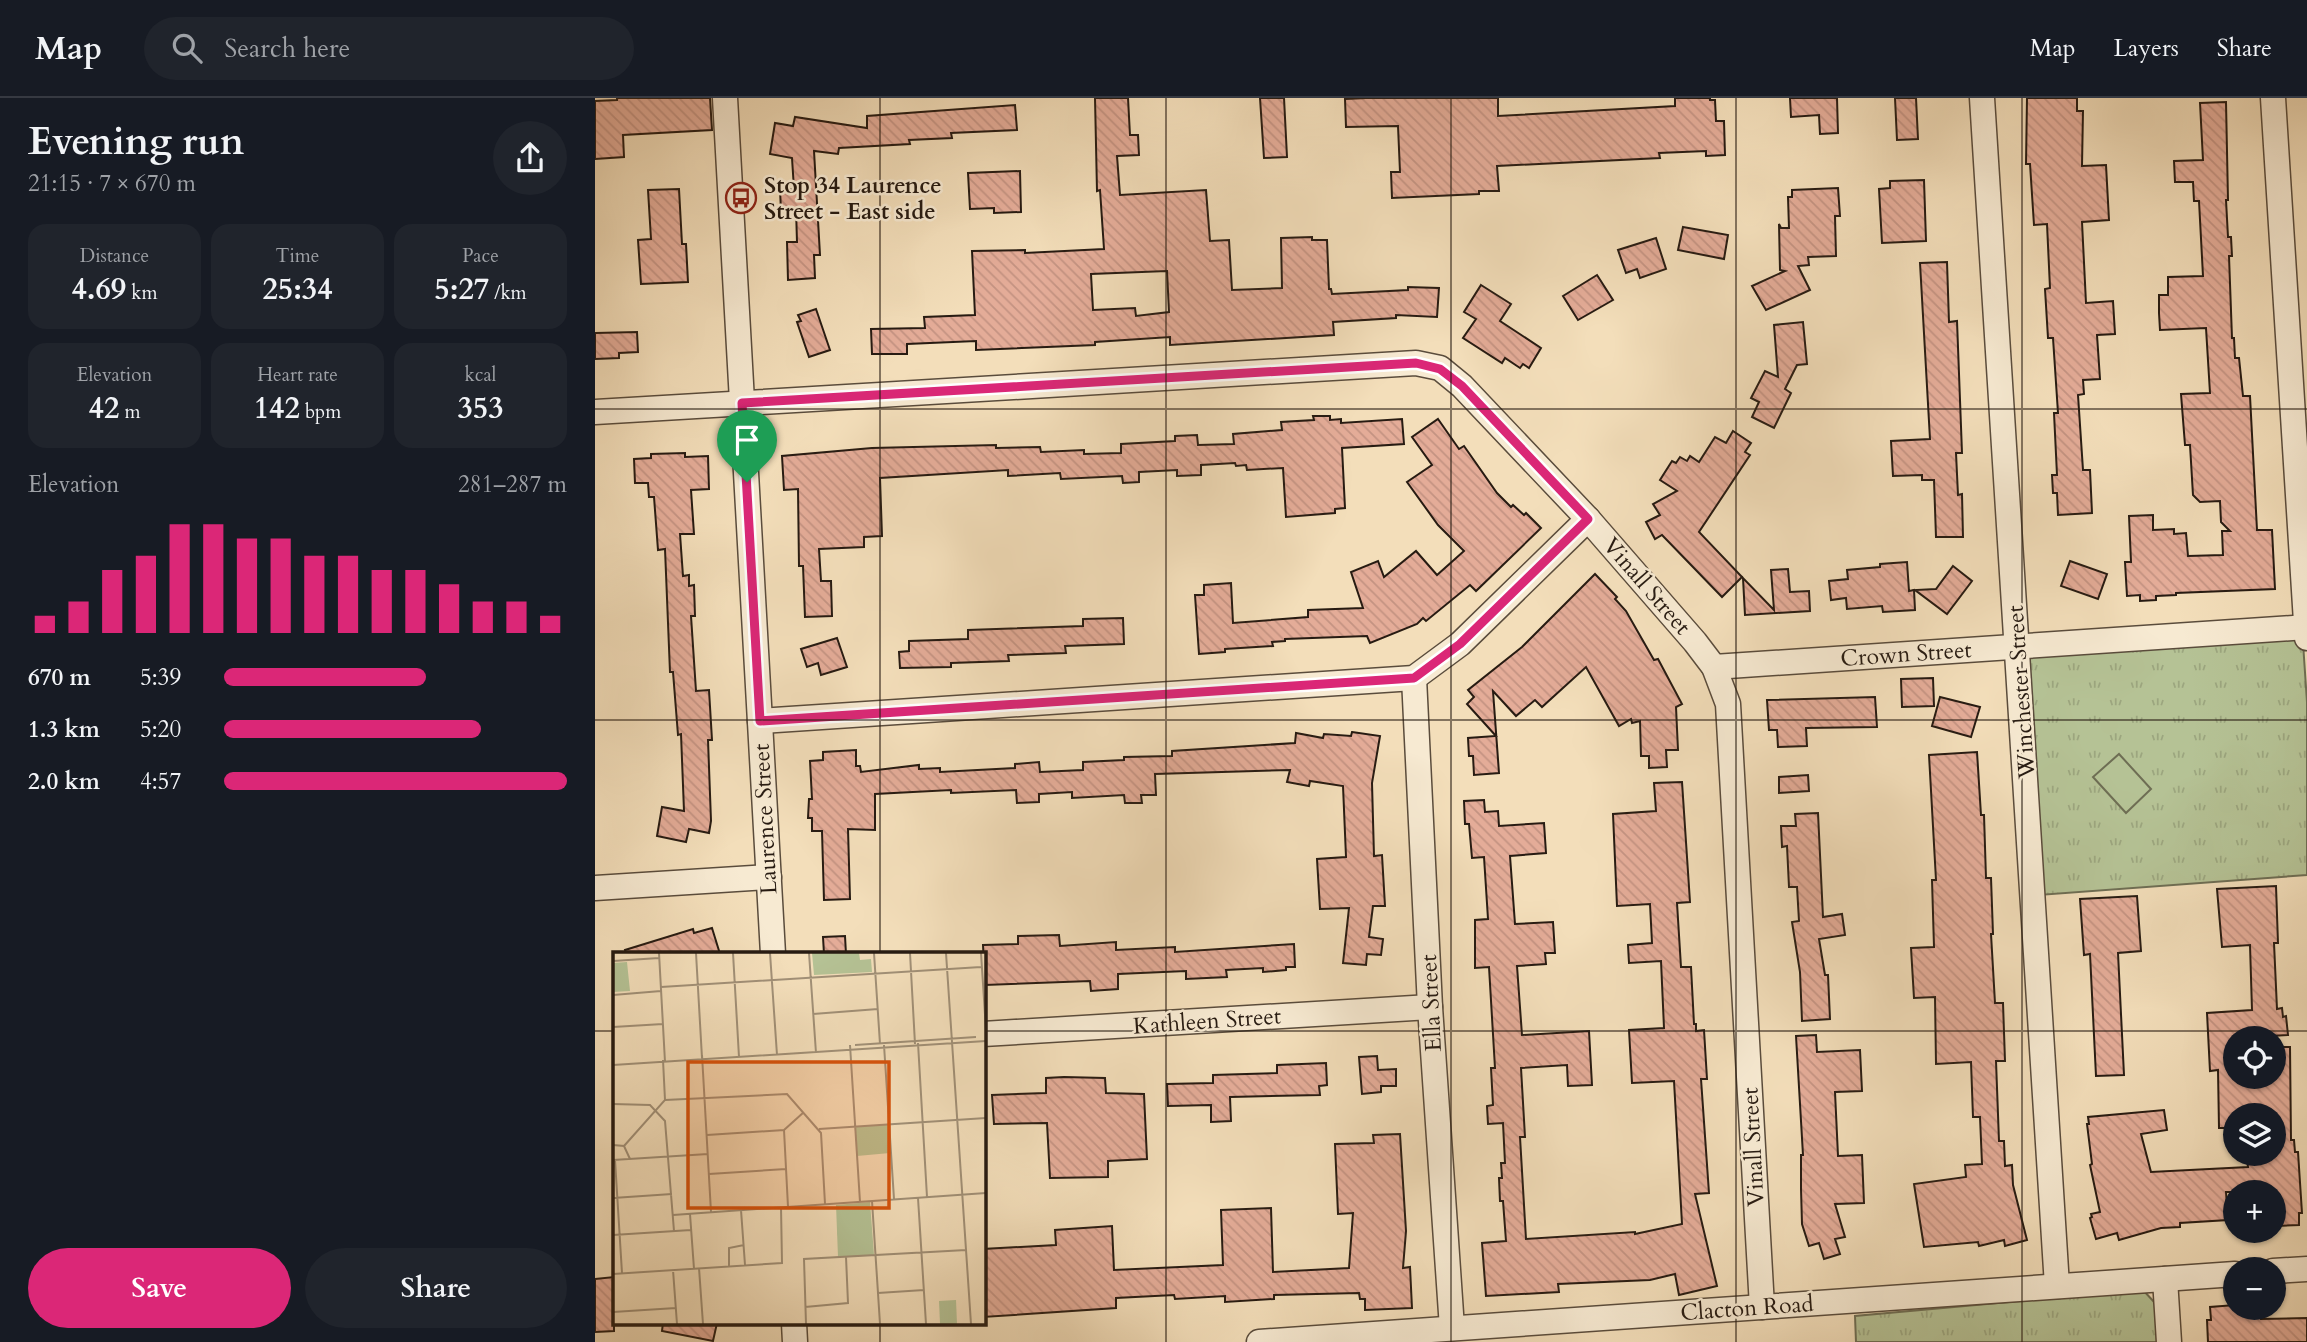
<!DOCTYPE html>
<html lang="en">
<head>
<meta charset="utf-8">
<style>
  :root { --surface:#171b24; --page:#20242c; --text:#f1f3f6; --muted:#9ea1a6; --line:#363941; --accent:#db2777 }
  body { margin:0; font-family:Cardo,serif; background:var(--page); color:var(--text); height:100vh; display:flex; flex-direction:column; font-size:26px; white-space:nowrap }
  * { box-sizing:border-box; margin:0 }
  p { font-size:23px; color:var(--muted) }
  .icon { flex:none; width:38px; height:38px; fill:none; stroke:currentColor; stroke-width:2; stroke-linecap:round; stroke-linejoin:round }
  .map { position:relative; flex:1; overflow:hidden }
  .panel { display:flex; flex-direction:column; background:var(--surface); width:595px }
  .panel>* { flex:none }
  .tools { position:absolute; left:1628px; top:928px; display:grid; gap:14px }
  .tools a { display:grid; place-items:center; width:63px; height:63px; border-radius:50%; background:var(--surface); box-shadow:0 2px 5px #0004; font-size:35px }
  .pin { position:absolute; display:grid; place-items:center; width:60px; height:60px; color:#fff; margin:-72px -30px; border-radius:50% 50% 50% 0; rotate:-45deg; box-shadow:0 0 7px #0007 }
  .pin .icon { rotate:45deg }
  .round { display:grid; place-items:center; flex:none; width:74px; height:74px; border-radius:37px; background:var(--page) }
  .head { display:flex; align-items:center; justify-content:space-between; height:119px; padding:0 28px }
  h1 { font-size:38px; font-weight:800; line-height:52px }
  .stats { display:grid; grid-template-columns:repeat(3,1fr); gap:10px; height:119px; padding:7px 28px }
  .stats div { display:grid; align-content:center; border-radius:18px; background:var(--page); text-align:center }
  .stats b { font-size:30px; font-weight:800 }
  .stats small { font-size:19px; font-weight:400 }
  .stats p { font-size:19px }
  .chart { height:196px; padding:14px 28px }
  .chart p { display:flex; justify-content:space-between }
  .chart svg { width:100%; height:126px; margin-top:7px; stroke:var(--accent); stroke-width:6 }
  .button { display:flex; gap:14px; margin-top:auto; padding:14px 28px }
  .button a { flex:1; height:80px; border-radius:42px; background:var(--accent); color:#fff; font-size:28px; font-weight:800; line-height:80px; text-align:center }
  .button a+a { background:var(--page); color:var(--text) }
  ul { padding:0 28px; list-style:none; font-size:23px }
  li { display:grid; grid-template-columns:112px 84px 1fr; align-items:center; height:52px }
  li i { height:18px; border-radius:9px; background:var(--accent) }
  header { display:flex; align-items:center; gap:42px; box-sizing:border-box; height:98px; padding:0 35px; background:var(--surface); border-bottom:2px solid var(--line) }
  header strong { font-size:33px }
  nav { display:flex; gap:38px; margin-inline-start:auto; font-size:24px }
  .search { width:490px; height:63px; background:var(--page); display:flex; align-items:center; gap:18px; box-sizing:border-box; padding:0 24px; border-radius:38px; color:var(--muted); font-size:26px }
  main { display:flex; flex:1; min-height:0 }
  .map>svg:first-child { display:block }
  .park { fill:url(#park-tufts); stroke:#6e6e54; stroke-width:2 }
  .garden { fill:#b5c295; stroke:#6e6e54; stroke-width:2 }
  .building { fill:url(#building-back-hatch); stroke:#271b12; stroke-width:2; fill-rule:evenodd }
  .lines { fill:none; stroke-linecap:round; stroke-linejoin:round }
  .street-casing { stroke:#5a4c3c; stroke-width:27 }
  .street { stroke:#f7ead2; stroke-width:24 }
  .route-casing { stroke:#fff; stroke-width:14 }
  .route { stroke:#db2777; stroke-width:9 }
  .grid { fill:none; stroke:#271b12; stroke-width:2; stroke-opacity:0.55 }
  .labels { text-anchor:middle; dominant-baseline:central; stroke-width:5; stroke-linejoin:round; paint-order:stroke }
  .poi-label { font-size:23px; font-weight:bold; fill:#271b12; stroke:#f7ead2; text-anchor:start }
  .street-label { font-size:23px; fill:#271b12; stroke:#f7ead2 }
  .inset-road { fill:none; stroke:#a19077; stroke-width:2 }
  .view { fill:#d5530d; fill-opacity:0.15; stroke:#d5530d; stroke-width:3.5 }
  .inset-edge { fill:none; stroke:#271b12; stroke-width:3.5 }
</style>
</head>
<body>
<header>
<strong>Map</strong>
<div class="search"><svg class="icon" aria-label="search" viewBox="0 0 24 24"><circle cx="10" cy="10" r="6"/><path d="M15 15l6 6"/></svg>Search here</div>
<nav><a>Map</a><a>Layers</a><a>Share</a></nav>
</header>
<main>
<section class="panel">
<div class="head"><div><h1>Evening run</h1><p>21:15 · 7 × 670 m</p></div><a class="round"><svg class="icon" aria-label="share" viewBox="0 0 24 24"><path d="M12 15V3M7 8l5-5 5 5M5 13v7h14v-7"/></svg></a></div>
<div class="stats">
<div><p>Distance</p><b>4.69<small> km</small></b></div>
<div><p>Time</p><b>25:34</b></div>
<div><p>Pace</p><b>5:27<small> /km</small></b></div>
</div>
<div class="stats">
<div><p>Elevation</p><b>42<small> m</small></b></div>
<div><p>Heart rate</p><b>142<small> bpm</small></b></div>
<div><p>kcal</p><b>353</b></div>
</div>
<div class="chart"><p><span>Elevation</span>281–287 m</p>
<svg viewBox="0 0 160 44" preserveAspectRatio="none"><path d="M5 44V38M15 44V33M25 44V22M35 44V17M45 44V6M55 44V6M65 44V11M75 44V11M85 44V17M95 44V17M105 44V22M115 44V22M125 44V27M135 44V33M145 44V33M155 44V38"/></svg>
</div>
<ul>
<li><b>670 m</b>5:39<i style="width:59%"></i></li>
<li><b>1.3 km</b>5:20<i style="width:75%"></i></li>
<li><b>2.0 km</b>4:57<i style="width:100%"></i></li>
</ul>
<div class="button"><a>Save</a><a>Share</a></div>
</section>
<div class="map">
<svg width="1712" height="1244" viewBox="0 0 1712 1244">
  <defs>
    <pattern id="park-tufts" width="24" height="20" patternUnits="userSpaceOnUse" patternTransform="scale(1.75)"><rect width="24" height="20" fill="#b5c295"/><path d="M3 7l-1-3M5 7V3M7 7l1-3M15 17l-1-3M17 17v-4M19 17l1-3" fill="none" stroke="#9ca67f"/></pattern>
    <pattern id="building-back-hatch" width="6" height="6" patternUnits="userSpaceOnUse" patternTransform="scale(1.75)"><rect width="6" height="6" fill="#e4ac98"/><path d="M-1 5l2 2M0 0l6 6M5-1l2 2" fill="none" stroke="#c49382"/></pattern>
  </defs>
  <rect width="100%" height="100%" fill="#f3deba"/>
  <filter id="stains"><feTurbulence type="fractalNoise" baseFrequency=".00286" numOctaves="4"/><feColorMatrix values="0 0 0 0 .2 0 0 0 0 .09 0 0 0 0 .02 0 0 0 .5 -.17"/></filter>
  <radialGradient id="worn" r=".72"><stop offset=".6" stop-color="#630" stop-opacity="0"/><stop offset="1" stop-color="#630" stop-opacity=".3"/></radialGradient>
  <!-- park -->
  <g class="park">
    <path d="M1707,530L1712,604V777L1444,797L1427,548Z"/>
    <path d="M1548,1192L1560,1205L1562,1244H1261L1260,1218Z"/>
  </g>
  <!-- garden -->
  <path class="garden" d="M1524,656L1556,691L1531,715L1498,679Z"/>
  <!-- building -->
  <g class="building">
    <path d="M22,0H115L117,32L28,37L29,59L0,61V3L22,2Z"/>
    <path d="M500,0H533L535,37H543L544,57L522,58L525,97L611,92L615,143L634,142L637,192L687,190L686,140L717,139V142H732L734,191H736L737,196L813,192V189L844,190L842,219L801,217V220L738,224L739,237L575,247V239L500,244V247L381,252V243L312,246V256H277L276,231L330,230L329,219L380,217L377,153L430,152V155L509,151L505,92L502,93ZM572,173L574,214L541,218L540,210L498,212L496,176Z"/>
    <path d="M665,0H689L692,59L669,60Z"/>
    <path d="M771,0H903V18L1080,8V0H1115V2H1120L1121,23H1129L1130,57L1111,58V53L1064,55L1065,60L902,68L904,93H884V96L797,100L796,74H805L803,28L751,29L750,1Z"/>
    <path d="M1195,0H1242L1243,35L1225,36L1224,17L1196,19Z"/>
    <path d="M1300,0H1321L1323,41L1302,42Z"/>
    <path d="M1432,0H1482V13H1488L1487,68L1511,67L1514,122L1487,124L1491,205L1518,203L1520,236L1502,237L1505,281L1488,282L1489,296L1483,297L1488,372H1495L1497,415L1463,417L1462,395H1458L1457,377H1462L1459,315H1463L1458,240H1453L1450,191L1455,190L1452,126L1439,127L1435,66H1431Z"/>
    <path d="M1631,4L1633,102H1631L1633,139H1636L1637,158H1634L1637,240H1639L1640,260H1644L1648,298H1655L1662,432H1677L1680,491L1581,495V497L1561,498V502L1545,503V497L1532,498L1530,464H1536L1534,418L1558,417V432L1579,431V436L1591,435L1593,458L1628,457L1627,433H1635L1626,424L1625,403L1605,404L1598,397L1595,347H1590L1586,296L1615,295L1611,230L1565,232L1564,215V197H1573V179L1608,178L1604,103H1599L1598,84H1580L1579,63L1608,62L1605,5Z"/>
    <path d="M420,7L422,32L356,35L357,40L314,42L315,46L244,50L243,56L219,53L225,157H219L220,180L193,182L192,144H202L201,111L186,112L185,92L199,91L197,60L175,56L180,25L198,28L200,19L272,30V18Z"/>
    <path d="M425,73L426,114L399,115V110L375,111L373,75Z"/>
    <path d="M1329,82L1331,143L1287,145L1284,91L1295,90V83Z"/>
    <path d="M1243,90L1245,118H1240L1241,158L1213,159L1214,167L1203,168L1215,192L1171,212L1157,188L1190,173L1185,172L1184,126L1186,130H1194L1193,99H1197V92Z"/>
    <path d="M84,91L87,146H91L93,184L46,186L43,142L56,141L53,92Z"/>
    <path d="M1088,129L1133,137L1129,161L1083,152Z"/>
    <path d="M1061,140L1071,171L1045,180L1042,171L1031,175L1023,152Z"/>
    <path d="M1352,164L1354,224L1362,223L1367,355H1361L1363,397L1367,396L1368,439H1341L1339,382H1327V377L1298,378L1296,343L1335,341L1325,165Z"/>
    <path d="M1002,177L1018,202L983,222L968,198Z"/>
    <path d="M886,187L916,206L905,223L946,250L934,270L928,266L925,270L910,260L907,265L868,240L881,221L869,214Z"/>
    <path d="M221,211L235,252L214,259L202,224L206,223L203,217Z"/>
    <path d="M1208,224L1212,266L1202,267L1190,291L1196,295L1179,330L1157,319L1164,304L1156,300L1170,273L1183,279L1179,227Z"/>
    <path d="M42,234L43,254L24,255V260L0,261V235Z"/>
    <path d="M718,318H735V322L746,321V325L807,321L809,346L747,350L750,410L740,411V415L691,419L688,370L652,372L651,367L641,368L640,365L606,367V377L582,378V372L544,374V384L528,385L527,378L466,381L465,375L413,378V372L285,380L287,438L269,439V449L224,451L226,483H236L237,518L210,519L208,468H204L203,391L189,392L187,358L277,350L401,347V350L445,349L446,354L489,352V356L526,355V346L580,343V338L602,337L603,347L639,346L638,336L687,332L686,324L719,322Z"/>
    <path d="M843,321L864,351L869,348L902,395L916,409L918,407L929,417L931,415L946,430L881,493L875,487L831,523L828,520L822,526L775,545L772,538L690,541V543L677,544L678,548L630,551V554L604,556L600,497H609V487L636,485L638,525L713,519V512L768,510L756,474L783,463L789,479L821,453L842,477L869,453L843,427L812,384L837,367L817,339Z"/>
    <path d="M1138,333L1156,345L1150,354L1155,357L1104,434L1147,479L1127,499L1067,437L1060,441L1051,424L1065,417L1058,406L1082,393L1065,382L1077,363L1081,365L1085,359L1092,363L1095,358L1104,364L1120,339L1131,345Z"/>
    <path d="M90,355V359L113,358L114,391L96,392L99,436H85L88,478L94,477V488L99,487L100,518H96L101,593L114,592L117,642H113L116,723L114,735L94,731L91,744L62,738L67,709L89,713L86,636L83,637L78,574H75L70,451L63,452L59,399H54L53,385H40L39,361L56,360V356Z"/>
    <path d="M1475,463L1512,476L1503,501L1466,488Z"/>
    <path d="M1312,464L1314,493L1319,492L1320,512L1288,514L1287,508L1252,511L1251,500L1236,502L1234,483L1253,481L1252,472L1285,469V466Z"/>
    <path d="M1358,468L1377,483L1352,516L1320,492L1341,491Z"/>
    <path d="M1193,471L1195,494L1214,493L1215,513L1150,517L1148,480L1179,512L1176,472Z"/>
    <path d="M1000,476L1022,499L1020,501L1031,513L1059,562L1063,561L1087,606L1081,609L1083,652H1071L1072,669L1054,670V658H1046L1045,623L1037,625L1036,621L1024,628L991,569L947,609L940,602L921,618L898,593L904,675L879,677L878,658H874L873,640L901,638L872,606L879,599L873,592L927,549Z"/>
    <path d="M528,520L529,546L470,548L471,555L413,557L414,563L356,565V569L305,570L304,554L314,553V543L373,541V532L488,528V521Z"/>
    <path d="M242,540L252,569L226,577L223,565L212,569L206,551Z"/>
    <path d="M1338,580L1339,608L1307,609L1306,581Z"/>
    <path d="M1280,599L1282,629L1211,630L1212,648L1183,649L1182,632H1174L1172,602Z"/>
    <path d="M1345,599L1385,609L1376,639L1337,628Z"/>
    <path d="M757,634L785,638L777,685L779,758L787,757L790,808H778L774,839L788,841L786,857L772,856L771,867L748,865L754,810L725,811L722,761L751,759L748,688L715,683L714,688L692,684L695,672L560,676L561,697H546L547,705H530L529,697L477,700V694L444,696V704L422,705L421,692L356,695V692L280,696V732L253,731L255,801L229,802L227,733H217V720H213L214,701H217L215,663L228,662V654L261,652V668H265L266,674L324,667V671L345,670V674L420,670V666L444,664L445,674L488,672V664L529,662V659L577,658V653L700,645L701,635L728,640L729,636L756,638Z"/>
    <path d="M1382,654L1386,717H1389L1391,780H1396L1398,836H1396L1400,905H1408L1410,963H1401L1404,1043H1409L1410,1068L1417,1067L1418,1087L1432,1142L1410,1148L1409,1142L1384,1148L1383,1144L1329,1149L1319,1086L1371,1079L1370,1067L1387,1066L1385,1019H1378L1376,964L1341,966L1340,899L1319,900L1316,850L1339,849L1337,782H1341L1334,657Z"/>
    <path d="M1213,677L1214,693L1184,695V679Z"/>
    <path d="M1087,684L1095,804L1082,805L1086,869H1096L1099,926H1101V933L1109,932L1112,981H1106L1114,1095L1100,1096L1122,1188L1084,1197L1080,1176L1055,1182L963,1186L964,1194L891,1198L887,1145L911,1143L908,1103H905L904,1080H907L906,1065H910L908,1025L893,1026L892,1008L898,1007L896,970H900L894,869L880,870V822L893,821L889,759L877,760L874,726H870L869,703L889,702L890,714L903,713L904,728L949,725L951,755L915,758L920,826L958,824L960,855H950L951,866L922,868L927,937L994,933L997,987L973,988L972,967L926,970L930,1039H925L931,1141L1040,1134V1136L1087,1126L1079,983L1037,985L1034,932L1069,930L1066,863L1034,865L1033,847L1057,845L1055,806L1022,808L1018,716L1061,713L1059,685Z"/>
    <path d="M1223,715L1228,819L1247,816L1250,837L1224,841L1230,877H1233L1235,921L1207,923L1205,874L1197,824L1204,823L1202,789H1194L1192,748L1187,749L1186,728H1201L1200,716Z"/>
    <path d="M1681,788L1683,845H1679L1682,911L1687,910L1688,919L1691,918L1693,937L1640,940V978H1678V949H1695L1696,1042H1699L1700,1054H1703L1707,1115H1704V1127L1682,1128V1119H1678V1094H1631L1633,1122L1585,1125V1129L1566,1130L1524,1142L1522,1135L1501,1141L1495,1120L1497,1119L1496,1116L1505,1114L1495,1067L1497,1066L1492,1026H1494L1493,1019L1569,1012L1572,1032L1546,1036L1556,1074L1653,1069L1651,1055H1678V1017H1640V1030H1624L1623,972L1615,973L1612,915L1657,912L1655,847L1627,849L1622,791Z"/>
    <path d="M1542,798L1546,853L1523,855L1529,977L1501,978L1495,856L1489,857L1485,801Z"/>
    <path d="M117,830L125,856H31L30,852L98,831L99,835Z"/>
    <path d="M464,837L465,848L521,844V852L580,849V854L699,846L700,869H691V872L668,874V870L631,872L632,879L591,881V873L523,876V891L496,893L495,883L390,887L388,847L423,846V838Z"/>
    <path d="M250,838L251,856H229L228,839Z"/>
    <path d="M1221,937L1222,954L1265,952L1267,993L1240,994L1243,1058L1267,1057L1269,1105L1240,1106L1250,1139L1240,1141L1245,1156L1229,1161L1224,1145L1214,1148L1207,1126L1206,1091V1057H1208L1201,938Z"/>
    <path d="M782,958L783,972L801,971V988H786V994L767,996L764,959Z"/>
    <path d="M731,965L732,987L724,988L725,997L635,999L636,1023L616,1024V1007L573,1008L572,986L618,985V977L682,975V967Z"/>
    <path d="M469,979L510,980L511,995L549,996L552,1061L513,1063V1079L455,1080L452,1025L399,1026L397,997L451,995V980Z"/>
    <path d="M805,1036L811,1133L808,1170L815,1169L817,1210L770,1212V1201H765L764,1195L679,1197V1201L630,1204V1198L580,1201L579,1197L521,1200V1210L388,1219V1151L461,1147L460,1132L517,1128L519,1172L628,1167L626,1112L676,1110L678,1174L754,1170L758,1115L743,1116L740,1046L779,1045L778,1037Z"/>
    <path d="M19,1179V1233L0,1234V1181Z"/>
    <path d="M1640,1207V1209H1665L1666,1221L1712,1220V1244H1613L1612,1222H1616L1615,1209Z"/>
    <path d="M68,1225H122L118,1243L67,1233Z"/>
  </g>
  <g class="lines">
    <!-- street casing -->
    <g class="street-casing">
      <g id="street">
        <path d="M130,0L178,856"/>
        <path d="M1387,0L1462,1188"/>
        <path d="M1678,0L1712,540"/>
        <path d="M0,314L821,265L845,270L867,288L993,421L1100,544L1119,569L1133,606L1167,1209"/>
        <path d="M1119,569L1712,529"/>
        <path d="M819,580L835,909L857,1230"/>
        <path d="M165,623L819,580L865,546L993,421"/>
        <path d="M0,790L174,779"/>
        <path d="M388,936L835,909"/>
        <path d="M1678,1173L1712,1171"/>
        <path d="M1570,1181L1574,1244"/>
        <path d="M199,1225L200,1244"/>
        <path d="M664,1244L1640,1176"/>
      </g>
    </g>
    <!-- street -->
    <use href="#street" class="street"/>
  </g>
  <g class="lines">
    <!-- route casing -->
    <g class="route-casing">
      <path id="route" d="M821,265L845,271L867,288L993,421L865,546L819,580L165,623L147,305Z"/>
    </g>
    <!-- route -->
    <use href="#route" class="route"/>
  </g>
  <!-- grid -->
  <path class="grid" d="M285,0V856M571,0V1244M856,0V1244M1141,0V1244M1427,0V1244M0,311H1712M0,622H1712M0,933H19M388,933H1712M285,1225V1244"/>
  <!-- icons -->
  <defs>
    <g id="bus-ring" transform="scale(1.575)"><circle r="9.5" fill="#f7ead2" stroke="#8f2418" stroke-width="1.5"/><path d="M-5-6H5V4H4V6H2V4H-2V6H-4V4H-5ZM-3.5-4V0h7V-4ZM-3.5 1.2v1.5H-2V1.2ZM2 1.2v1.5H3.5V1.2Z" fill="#8f2418"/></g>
  </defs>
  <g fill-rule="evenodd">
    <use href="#bus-ring" x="146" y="100"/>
  </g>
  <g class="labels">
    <!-- poi labels -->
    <g class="poi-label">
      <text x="169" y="87">Stop 34 Laurence<tspan x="169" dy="26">Street - East side</tspan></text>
    </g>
    <!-- street labels -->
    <g class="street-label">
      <text transform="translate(1052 488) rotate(49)">Vinall Street</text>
      <text transform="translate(1311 556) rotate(-4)">Crown Street</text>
      <text transform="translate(1426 594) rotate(-94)">Winchester Street</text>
      <text transform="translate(170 721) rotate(-93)">Laurence Street</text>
      <text transform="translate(836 905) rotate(-93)">Ella Street</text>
      <text transform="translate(612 923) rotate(-4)">Kathleen Street</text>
      <text transform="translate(1158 1049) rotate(-93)">Vinall Street</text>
      <text transform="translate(1152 1210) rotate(-4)">Clacton Road</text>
    </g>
  </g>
  <!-- overview -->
  <g transform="translate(18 854)">
    <rect width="373" height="373" fill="#f3deba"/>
    <path d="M343,348L344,372H327L326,349Z" fill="#b5c295"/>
    <path d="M199,1H246L247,8L258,7L259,20L201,23ZM14,10L17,39L0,40V11ZM275,172L277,201L244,204L242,175ZM257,250L261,303L225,305L223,253Z" fill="#b5c295"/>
    <path d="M224 278a17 17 0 1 1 34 0a17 17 0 1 1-34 0Z" fill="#b5c295"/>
    <path class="inset-road" d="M46,1L52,110M83,1L89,106M120,1L126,105M157,1L164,103M196,1L203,101M261,1L267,92M297,1L302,92M333,1L358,372M368,1L373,78M0,9L46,6M48,35L368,15M0,43L48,39M200,62L265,57M0,75L50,72M305,91L314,245M237,93L247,250M242,93L363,85M271,93L281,247M89,103L98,260M0,113L373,89M52,148L174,142L208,181L212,252M0,152L37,153L52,169L61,279M206,177L373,166M171,178L175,255M94,183L171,178L191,160M0,193L11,194L17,207M11,194L52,148L50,108M0,208L95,202M2,208L9,321M96,222L173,217M0,246L59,242M305,246L313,372M259,249L267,372M128,258L132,313M77,262L81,317M60,263L373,241M0,283L78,278M116,314V296L131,293M86,316L90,372M60,318L64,372M0,322L169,311L168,255M265,341L311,338M192,355L235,351L233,305M0,360L63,356M193,372L191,307L353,298"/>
    <path class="view" d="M75,110H276V256H75Z"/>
    <rect width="373" height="373" class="inset-edge"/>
  </g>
  <rect width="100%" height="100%" filter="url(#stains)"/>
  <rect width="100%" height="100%" fill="url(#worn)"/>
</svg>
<div class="tools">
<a><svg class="icon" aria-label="locate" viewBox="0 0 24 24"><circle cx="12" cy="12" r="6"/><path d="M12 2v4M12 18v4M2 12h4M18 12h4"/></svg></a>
<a><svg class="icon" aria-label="layers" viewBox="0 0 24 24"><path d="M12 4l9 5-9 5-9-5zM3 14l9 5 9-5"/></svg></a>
<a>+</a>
<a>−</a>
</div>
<div class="pin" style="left:152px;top:384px;background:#1e9e55"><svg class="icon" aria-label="arrive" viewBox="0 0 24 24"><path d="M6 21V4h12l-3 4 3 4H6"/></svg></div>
</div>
</main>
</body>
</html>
